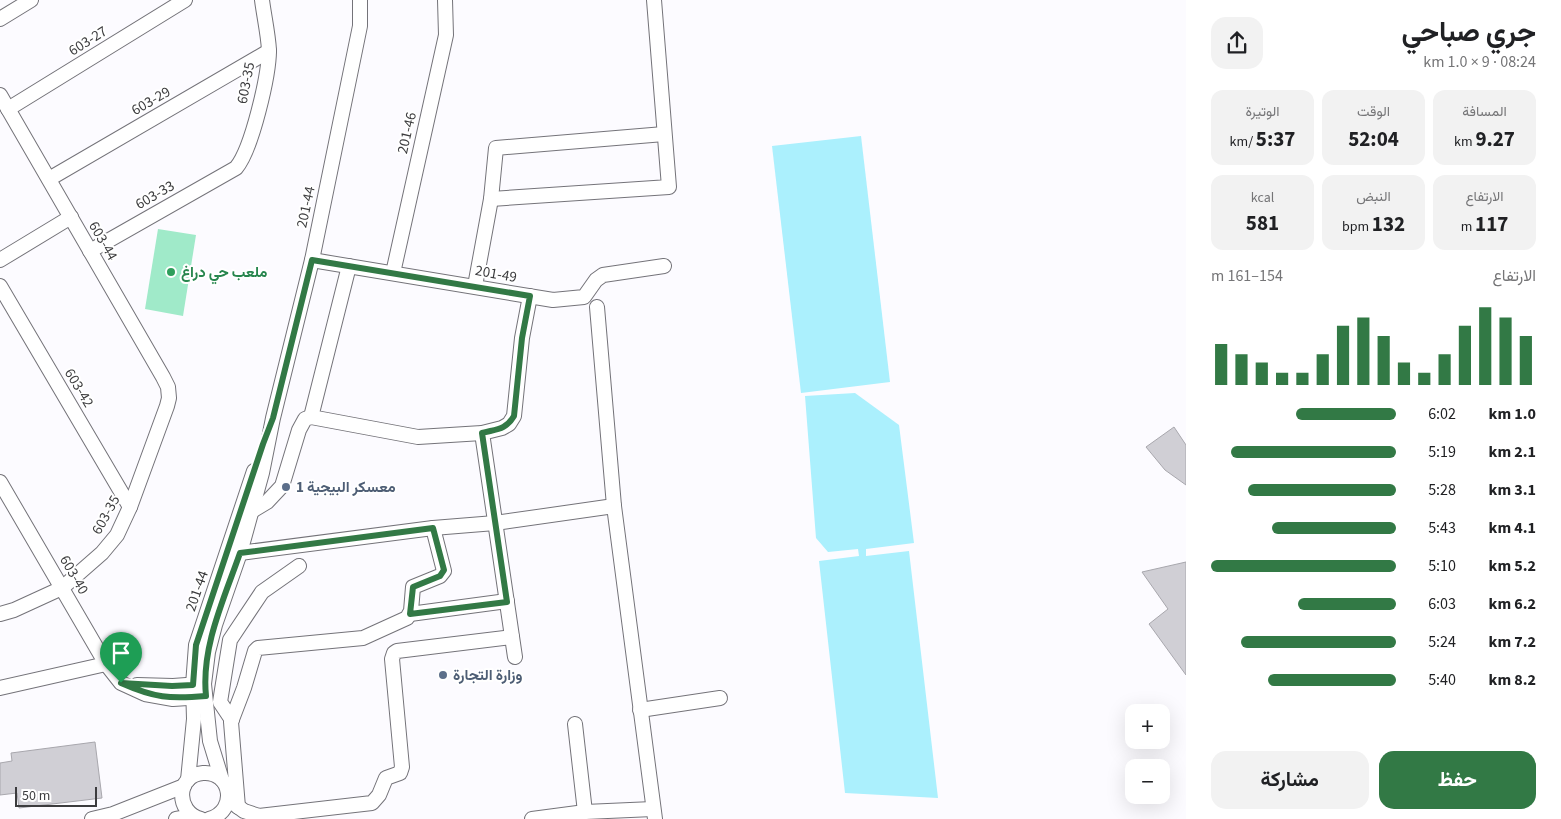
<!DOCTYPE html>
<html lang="ar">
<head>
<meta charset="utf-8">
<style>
  :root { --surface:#fff; --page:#f2f2f2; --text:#202124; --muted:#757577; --accent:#327945 }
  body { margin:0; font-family:"Source Sans 3",Vazirmatn,sans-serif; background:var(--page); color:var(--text); direction:rtl; height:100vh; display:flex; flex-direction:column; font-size:19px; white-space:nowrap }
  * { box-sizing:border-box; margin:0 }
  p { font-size:16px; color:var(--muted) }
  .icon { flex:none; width:28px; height:28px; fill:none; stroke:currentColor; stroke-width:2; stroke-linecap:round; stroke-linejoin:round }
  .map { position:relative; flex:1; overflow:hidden; direction:ltr }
  .sheet { display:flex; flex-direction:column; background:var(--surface); width:375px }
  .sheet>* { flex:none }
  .buttons { position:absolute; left:1125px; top:704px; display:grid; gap:10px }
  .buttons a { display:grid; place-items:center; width:45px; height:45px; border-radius:10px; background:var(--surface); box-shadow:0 5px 20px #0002; font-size:25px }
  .scale { position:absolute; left:15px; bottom:12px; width:82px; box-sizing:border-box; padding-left:5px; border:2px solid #3c3c3e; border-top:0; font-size:14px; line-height:18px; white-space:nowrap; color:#3c3c3e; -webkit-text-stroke:4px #fff; paint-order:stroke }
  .pin { position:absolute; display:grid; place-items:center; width:42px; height:42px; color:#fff; margin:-51px -21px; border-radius:50% 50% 50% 0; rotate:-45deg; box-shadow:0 0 5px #0007 }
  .pin .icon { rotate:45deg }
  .round { display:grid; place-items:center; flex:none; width:52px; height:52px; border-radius:15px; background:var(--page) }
  .overview { display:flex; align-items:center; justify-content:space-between; height:85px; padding:0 25px }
  h1 { font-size:28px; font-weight:700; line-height:38px }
  .stats { display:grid; grid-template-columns:repeat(3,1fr); gap:8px; height:85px; padding:5px 25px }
  .stats div { display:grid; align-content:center; border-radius:12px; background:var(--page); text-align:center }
  .stats b { font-size:21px; font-weight:700 }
  .stats small { font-size:14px; font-weight:400 }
  .stats p { font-size:14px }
  .chart { height:140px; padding:10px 25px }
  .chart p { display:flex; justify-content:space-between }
  .chart svg { width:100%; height:90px; margin-top:5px; stroke:var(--accent); stroke-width:6 }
  .primary-button { display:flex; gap:10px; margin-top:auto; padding:10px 25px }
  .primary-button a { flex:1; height:58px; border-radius:15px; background:var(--accent); color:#fff; font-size:20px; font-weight:700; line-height:58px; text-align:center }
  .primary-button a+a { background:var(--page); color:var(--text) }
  ul { padding:0 25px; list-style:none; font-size:16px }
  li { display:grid; grid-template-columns:80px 60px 1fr; align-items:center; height:38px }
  li i { height:12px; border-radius:6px; background:var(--accent) }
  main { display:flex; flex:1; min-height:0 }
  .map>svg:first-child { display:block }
  .green { fill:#a0eac9 }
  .water { fill:#abf0fd }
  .building { fill:#d0cfd5; stroke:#a8a7ad }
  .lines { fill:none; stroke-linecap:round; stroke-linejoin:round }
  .minor-casing { stroke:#747379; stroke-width:16 }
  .minor { stroke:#fff; stroke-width:14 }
  .route-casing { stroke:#fff; stroke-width:10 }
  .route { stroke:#327945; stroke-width:6 }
  .leisure-dot { fill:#2e9e5b; stroke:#fff; stroke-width:2 }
  .service-dot { fill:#5c6f8a; stroke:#fff; stroke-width:2 }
  .labels { text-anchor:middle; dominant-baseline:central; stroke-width:4; stroke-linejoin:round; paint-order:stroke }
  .street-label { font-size:15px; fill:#3c3c3e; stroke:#fff }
  .leisure-label { font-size:15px; font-weight:bold; fill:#27864d; stroke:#fff; text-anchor:start }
  .service-label { font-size:15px; font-weight:bold; fill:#4e5e75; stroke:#fff; text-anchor:start }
</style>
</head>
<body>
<main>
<section class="sheet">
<div class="overview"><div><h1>جري صباحي</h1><p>08:24 · 9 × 1.0 km</p></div><a class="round"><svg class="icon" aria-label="share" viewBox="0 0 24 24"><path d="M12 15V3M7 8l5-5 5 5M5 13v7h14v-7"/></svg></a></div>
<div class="stats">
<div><p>المسافة</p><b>9.27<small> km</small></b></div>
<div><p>الوقت</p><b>52:04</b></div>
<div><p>الوتيرة</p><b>5:37<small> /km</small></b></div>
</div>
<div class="stats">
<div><p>الارتفاع</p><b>117<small> m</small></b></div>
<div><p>النبض</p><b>132<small> bpm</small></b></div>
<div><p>kcal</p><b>581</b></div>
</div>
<div class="chart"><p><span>الارتفاع</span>154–161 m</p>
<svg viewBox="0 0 160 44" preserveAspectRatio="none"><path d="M5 44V24M15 44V29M25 44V33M35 44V38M45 44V38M55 44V29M65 44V15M75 44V11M85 44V20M95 44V33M105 44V38M115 44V29M125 44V15M135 44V6M145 44V11M155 44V20"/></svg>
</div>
<ul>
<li><b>1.0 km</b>6:02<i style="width:54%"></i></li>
<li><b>2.1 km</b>5:19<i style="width:89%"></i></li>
<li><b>3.1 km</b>5:28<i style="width:80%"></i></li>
<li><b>4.1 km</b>5:43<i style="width:67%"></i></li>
<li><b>5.2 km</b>5:10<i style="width:100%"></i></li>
<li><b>6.2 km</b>6:03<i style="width:53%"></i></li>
<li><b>7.2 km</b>5:24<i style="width:84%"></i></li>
<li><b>8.2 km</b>5:40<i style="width:69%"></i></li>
</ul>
<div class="primary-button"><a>حفظ</a><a>مشاركة</a></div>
</section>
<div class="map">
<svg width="1186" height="819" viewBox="0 0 1186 819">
  <rect width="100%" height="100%" fill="#fcfbff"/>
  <!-- green -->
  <path class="green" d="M158,229L196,235L183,316L145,309Z"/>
  <!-- water -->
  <g class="water">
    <path d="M861,136L890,382L801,393L772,146Z"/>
    <path d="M855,393L899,425L914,543L866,549V556L909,551L938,798L845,793L819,561L859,556L858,549L828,552L816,538L805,396Z"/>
  </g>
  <!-- building -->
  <g class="building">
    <path d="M1174,427L1186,445V485L1165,470L1146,447Z"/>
    <path d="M1186,562V675L1149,624L1168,609L1142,572Z"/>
    <path d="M95,742L102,798L19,808L17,793L0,795V763L12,761L11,753Z"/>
  </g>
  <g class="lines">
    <!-- minor casing -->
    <g class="minor-casing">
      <g id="minor">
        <path d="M0,19L31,0"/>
        <path d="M0,95L163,377L168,387L169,398L167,406L130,507L117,535L102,553L62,588L14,610L0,614"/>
        <path d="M8,109L185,0"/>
        <path d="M49,179L269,51"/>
        <path d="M491,199L669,187L654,0"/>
        <path d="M90,251L236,168C252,149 269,75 269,50C268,33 264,16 262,0"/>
        <path d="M0,260L71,217"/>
        <path d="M312,260L553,300L584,297L596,280L603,275L664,266"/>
        <path d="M393,273L446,35L445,0"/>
        <path d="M0,286L130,507"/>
        <path d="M475,286L491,199L496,148L664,134"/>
        <path d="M597,307L614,506L655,819"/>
        <path d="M311,417L349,266"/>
        <path d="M482,433L515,657"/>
        <path d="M0,482L106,664L121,683L145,694L173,699L203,697"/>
        <path d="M252,511L267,502L282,486L299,430L305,419L311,417L418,437L482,433L502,428L509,424L514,416L522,338L530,296"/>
        <path d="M240,553L433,528L495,523L614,506"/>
        <path d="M410,614L507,601"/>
        <path d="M137,685L173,686L200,684"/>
        <path d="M0,688L106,664"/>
        <path d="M640,710L720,698"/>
        <path d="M232,720L220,702L230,640L262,592L299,566"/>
        <path d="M575,724L585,812"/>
        <path d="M188,780L194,719L193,685L196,645L254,471"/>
        <path d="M222,780L210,741L204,684L208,652L215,625L240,553L262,473L273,418L312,260L360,26V0"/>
        <path d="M229,800L244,811L259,816L372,803L379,795L386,778L400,773L402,767L392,659L394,653L397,651L512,637"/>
        <path d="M238,807L231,722L244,688L255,651L258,648L363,638L407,618L411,611L413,587L440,576L444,571L433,528"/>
        <path d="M92,819L113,814L184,786"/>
        <path d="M176,819L193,816"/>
        <path d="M201,819C175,812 176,775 203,773C232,771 238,811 209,819"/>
        <path d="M532,819L585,812L653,809"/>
      </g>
    </g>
    <!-- minor -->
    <use href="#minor" class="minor"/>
  </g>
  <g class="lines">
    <!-- route casing -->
    <g class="route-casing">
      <path id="route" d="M312,260L530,296L522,338L514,416C506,430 496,429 482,433L507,602L410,614L413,587L440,576L444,570L433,528L240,553C224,599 201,647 206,696C169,699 155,698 121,683L172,686L193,685L196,645L263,444L273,418Z"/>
    </g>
    <!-- route -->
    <use href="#route" class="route"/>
  </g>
  <!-- markers -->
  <circle class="leisure-dot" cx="171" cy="272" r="5"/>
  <g class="service-dot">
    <circle cx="286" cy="487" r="5"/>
    <circle cx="443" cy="675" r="5"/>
  </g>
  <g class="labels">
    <!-- street labels -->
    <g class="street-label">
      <text transform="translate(88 41) rotate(-32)">603-27</text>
      <text transform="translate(246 83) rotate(-79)">603-35</text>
      <text transform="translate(151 101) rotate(-30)">603-29</text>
      <text transform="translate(407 133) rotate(-77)">201-46</text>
      <text transform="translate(155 195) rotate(-30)">603-33</text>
      <text transform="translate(306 207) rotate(-78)">201-44</text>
      <text transform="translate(103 241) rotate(60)">603-44</text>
      <text transform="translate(496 274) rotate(10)">201-49</text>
      <text transform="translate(79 388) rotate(59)">603-42</text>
      <text transform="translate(106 515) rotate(-61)">603-35</text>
      <text transform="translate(74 575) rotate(60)">603-40</text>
      <text transform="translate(197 591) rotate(-71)">201-44</text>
    </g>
    <!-- leisure labels -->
    <g class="leisure-label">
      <text x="181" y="272">ملعب حي دراغ</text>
    </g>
    <!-- service labels -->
    <g class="service-label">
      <text x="296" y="487">معسكر البيجية 1</text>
      <text x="453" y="675">وزارة التجارة</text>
    </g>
  </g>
</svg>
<div class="buttons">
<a>+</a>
<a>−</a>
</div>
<div class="scale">50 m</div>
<div class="pin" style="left:121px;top:683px;background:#1e9e55"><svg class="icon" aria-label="arrive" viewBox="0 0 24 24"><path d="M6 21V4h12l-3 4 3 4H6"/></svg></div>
</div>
</main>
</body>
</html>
